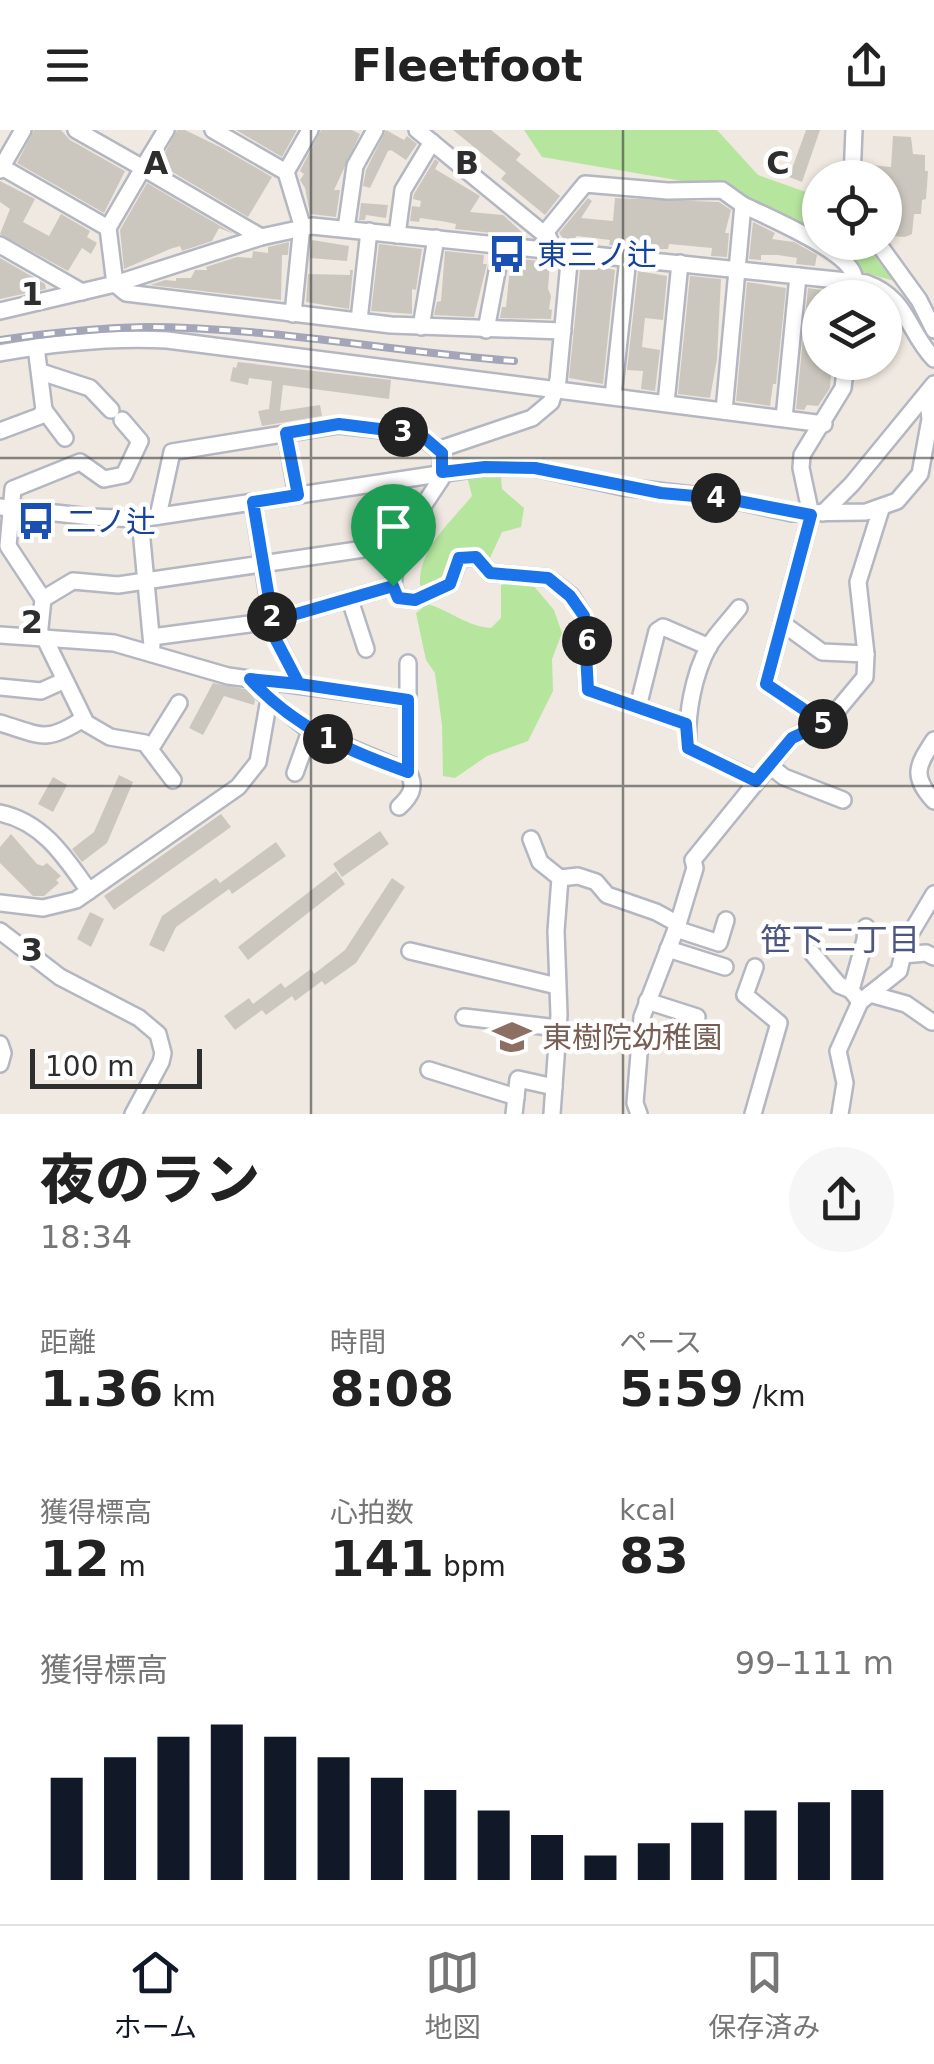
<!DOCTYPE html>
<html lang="ja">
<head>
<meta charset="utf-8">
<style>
  :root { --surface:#fff; --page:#f6f6f6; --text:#222; --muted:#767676; --line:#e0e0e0; --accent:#111827 }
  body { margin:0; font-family:"DejaVu Sans","Noto Sans JP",sans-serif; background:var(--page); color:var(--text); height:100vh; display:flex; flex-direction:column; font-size:38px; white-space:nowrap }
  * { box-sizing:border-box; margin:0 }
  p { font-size:32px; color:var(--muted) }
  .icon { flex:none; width:55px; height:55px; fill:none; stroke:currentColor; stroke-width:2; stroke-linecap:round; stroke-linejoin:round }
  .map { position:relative; height:984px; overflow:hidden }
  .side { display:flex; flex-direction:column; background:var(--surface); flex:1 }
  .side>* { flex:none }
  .fabs { position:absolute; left:802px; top:30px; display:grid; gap:20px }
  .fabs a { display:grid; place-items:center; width:100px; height:100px; border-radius:50%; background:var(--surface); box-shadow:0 2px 8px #0004; font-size:50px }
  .scale { position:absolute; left:30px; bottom:25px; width:172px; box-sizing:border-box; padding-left:10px; border:5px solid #2e2e2e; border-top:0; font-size:28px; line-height:35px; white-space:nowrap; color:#2e2e2e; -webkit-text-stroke:8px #fff; paint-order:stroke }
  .pin { position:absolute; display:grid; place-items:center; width:85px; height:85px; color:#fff; margin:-102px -42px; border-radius:50% 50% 50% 0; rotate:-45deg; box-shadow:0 0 10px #0007 }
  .pin .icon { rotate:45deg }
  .km { position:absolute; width:50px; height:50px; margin:-25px; border-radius:50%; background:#222; color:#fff; font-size:28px; line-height:50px; text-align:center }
  .round { display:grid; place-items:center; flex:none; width:105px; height:105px; border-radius:52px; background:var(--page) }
  .overview { display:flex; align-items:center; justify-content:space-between; height:170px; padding:0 40px }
  h1 { font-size:55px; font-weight:800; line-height:75px }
  .metrics { display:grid; grid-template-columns:repeat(3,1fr); gap:15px; height:170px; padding:10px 40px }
  .metrics div { display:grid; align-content:center }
  .metrics b { font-size:50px; font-weight:800 }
  .metrics small { font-size:28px; font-weight:400 }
  .metrics p { font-size:28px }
  .chart { height:280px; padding:20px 40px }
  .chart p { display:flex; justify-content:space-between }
  .chart svg { width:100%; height:180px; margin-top:10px; stroke:var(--accent); stroke-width:6 }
  header { display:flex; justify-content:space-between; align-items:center; height:130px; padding:0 40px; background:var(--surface); font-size:45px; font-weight:800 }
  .dock { display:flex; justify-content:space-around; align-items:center; height:140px; border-top:2px solid var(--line); background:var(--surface); font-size:28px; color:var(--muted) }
  .dock a { display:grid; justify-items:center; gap:5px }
  .dock .selected { color:var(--accent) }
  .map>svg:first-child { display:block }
  .green { fill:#b6e59e }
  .building { fill:#cbc7bf }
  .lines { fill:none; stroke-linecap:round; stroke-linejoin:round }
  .minor-casing { stroke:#b4b7c1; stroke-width:20 }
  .minor { stroke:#fff; stroke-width:15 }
  .rail-casing { stroke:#a3a6b8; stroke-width:8 }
  .rail { stroke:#fff; stroke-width:4; stroke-dasharray:11; stroke-linecap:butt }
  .route-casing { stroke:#fff; stroke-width:20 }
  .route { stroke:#1a73e8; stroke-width:12 }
  .grid { fill:none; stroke:#2e2e2e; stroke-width:2.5; stroke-opacity:0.55 }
  .labels { text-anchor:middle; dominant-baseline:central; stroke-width:9; stroke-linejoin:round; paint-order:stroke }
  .transit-label { font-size:30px; fill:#164399; stroke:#fff; text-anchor:start }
  .education-label { font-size:30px; fill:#785e54; stroke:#fff; text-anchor:start }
  .neighbourhood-label { font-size:32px; fill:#4d5680; stroke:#fff }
  .grid-label { font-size:32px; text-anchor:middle; font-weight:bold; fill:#2e2e2e; stroke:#fff; stroke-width:9; stroke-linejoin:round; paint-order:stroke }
</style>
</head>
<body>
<header><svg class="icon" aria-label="menu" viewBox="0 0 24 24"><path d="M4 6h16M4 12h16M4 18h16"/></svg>Fleetfoot<svg class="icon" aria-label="share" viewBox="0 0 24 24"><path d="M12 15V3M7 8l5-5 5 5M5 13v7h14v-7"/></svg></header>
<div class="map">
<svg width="934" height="984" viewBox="0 0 934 984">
  <rect width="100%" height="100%" fill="#efe9e1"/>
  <!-- green -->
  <g class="green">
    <path d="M524,0H717L758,45L820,67V112L723,58L542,27Z"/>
    <path d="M821,113H864L894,151L863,142Z"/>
    <path d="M467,346L501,347L502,359L524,378L521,397L502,402L489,430L478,420L448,447L425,458L420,455C418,419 451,392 472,366Z"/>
    <path d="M510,453L533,455L554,480L562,503L552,529L553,561L528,611L487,626L455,648L443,646L442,595L435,543L426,530L416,483L428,474C451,481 466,496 491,498L501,488V455Z"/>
  </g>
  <!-- building -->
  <g class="building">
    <path d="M34,0H61L70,10L125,41L104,83L17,33Z"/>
    <path d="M177,0H185L222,18L272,47L248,87L159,34Z"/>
    <path d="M236,0H297L282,27Z"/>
    <path d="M321,0H352L360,4L334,60H340L336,87L310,84L305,58L300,50L304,44L300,41Z"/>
    <path d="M386,0L404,10L407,6L417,14L406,30L391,20L388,21L370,58L363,56L366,40Z"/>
    <path d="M453,0H491L521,24L516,30L560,66L545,85L501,49L506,43Z"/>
    <path d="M806,0H820L802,52L789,47Z"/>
    <path d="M893,6L911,7L913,24L925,25V41H928L926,69L922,70L921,84H914L912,104L905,107L893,106V91L886,90L885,48H869L870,35L891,37Z"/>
    <path d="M435,29L439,32L435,39L480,66L470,82L503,85L527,107L455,99L456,94L441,91L420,88L419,92L410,91L412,76L420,77L421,71L413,69L414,64Z"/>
    <path d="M0,51L35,69L23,92L49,106L61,84L90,101L87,107L97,113L91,124L82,118L68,141L0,104L10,79L0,72Z"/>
    <path d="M147,53L234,104L219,98L212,111L182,121L180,116L170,119L124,139L120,100Z"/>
    <path d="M588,68L592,71L581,88L613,91L615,68L719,72L731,80L725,103H729L727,127L711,126L712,118L669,114L668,119H649L609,115L610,110L577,106L572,111H565L559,103Z"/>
    <path d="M361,73L388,75L386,88L366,85L365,90H359Z"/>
    <path d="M753,92L775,103L772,109L794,112L817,125L815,136L796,134L797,128L778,125H761V130L749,129Z"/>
    <path d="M312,110L349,116L347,131L310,128Z"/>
    <path d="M289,112L288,125H282L281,170L150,155L165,150L176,151V148H191L195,140H207L206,137L237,127L252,128L253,121L268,123V117Z"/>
    <path d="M379,114L422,119L416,160L412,159V184L371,181Z"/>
    <path d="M445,121L484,125L483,134H487L474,187L434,185L437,172L441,171Z"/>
    <path d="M0,128L45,154L46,159L0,169Z"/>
    <path d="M511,128L550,132L548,159L551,166L549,179L552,180L551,189L500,188L502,177H506Z"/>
    <path d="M600,137L615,140L603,254L569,248L580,139Z"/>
    <path d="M350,140H353L349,179L306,172L308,144L350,145Z"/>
    <path d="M638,141L667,146L663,190L645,188L642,217L660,220L655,261L641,259L643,241L627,240Z"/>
    <path d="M690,146L721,149L717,229L710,268L678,264Z"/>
    <path d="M747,152L786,158L776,254H773L770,276L736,271Z"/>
    <path d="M808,158L822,160L820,232H832L830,258L818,276L807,275L804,280L796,279Z"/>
    <path d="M238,232L391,250L389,269L283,255L280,281L320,275L322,286L262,296L258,281L269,279L272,251L249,248L248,255L230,251L233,237L236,238Z"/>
    <path d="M213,553L250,560L255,571L254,575L224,566L203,605L189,598Z"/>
    <path d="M119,645L133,652L107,713L82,732L72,719L94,702Z"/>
    <path d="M53,647L67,655L53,682L38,674Z"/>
    <path d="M221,684L231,697L114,780L104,766Z"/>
    <path d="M380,701L389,714L342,747L333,734Z"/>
    <path d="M11,704L37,734L43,736L47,733L61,746L56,750L59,753L44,766H33L0,733V717Z"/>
    <path d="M276,712L286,726L232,764L229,759L176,797L164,822L149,815L162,786L216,748L220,753Z"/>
    <path d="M336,741L345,754L248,830L238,817Z"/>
    <path d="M392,748L405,757L356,833L325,855L322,851L295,871L292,866L266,885L262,880L235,900L224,886L249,868L253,874L281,853L285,858L311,839L314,844L345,820Z"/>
    <path d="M90,782L104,789L91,817L77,809Z"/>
  </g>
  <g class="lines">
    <!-- minor casing -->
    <g class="minor-casing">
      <g id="minor">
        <path d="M76,0L143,38L108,98L115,154L126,163L391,195L563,201"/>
        <path d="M166,0L143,38L261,107"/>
        <path d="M213,0L286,42L302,95L293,184"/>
        <path d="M417,0L549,108"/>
        <path d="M0,36L108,98"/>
        <path d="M0,40L23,0"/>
        <path d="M286,42L310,0"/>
        <path d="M852,48L854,0"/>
        <path d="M743,75C768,87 843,119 853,143C857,151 855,159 854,168"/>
        <path d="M346,99L355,36L375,0"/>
        <path d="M544,104L585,54L668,61L722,60L743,75L724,281"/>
        <path d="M397,105L403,60L432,12"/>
        <path d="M877,112L919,170L934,200"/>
        <path d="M0,115L82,162"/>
        <path d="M0,181L115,154L261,107L312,96L866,153C908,168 907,201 934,229"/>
        <path d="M359,190L369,101"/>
        <path d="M421,197L436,108"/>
        <path d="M486,200L502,115"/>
        <path d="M0,223C54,213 111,207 167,210L824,294"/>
        <path d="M41,242L90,258L111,280"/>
        <path d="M613,266L628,128"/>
        <path d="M666,273L680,133"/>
        <path d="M44,280L65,308"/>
        <path d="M784,288L798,146"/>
        <path d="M0,301L40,286L44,280L36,217"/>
        <path d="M286,303L297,365"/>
        <path d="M253,372L272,491L393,456L398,414L441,349L442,323L446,317L532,288L551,272L558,250L570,122"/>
        <path d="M0,377L92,387L140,389L485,337L535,338L623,357L728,369L792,383L866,382L897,371L920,344L930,289L927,263"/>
        <path d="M823,383L852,354L934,254"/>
        <path d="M158,386L172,322L339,295L419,304L442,323"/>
        <path d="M140,389L152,516"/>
        <path d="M393,456L399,468L415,470L450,454L459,429L476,427L490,443L548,448L571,466L584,486L588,560L686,594"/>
        <path d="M43,469L73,451L118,455L398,414"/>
        <path d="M350,470L366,519"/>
        <path d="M739,478C729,491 717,503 709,516C693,545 686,586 688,618L757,651"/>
        <path d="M782,493L822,522L866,524"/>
        <path d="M0,505L114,513L228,546L408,570"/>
        <path d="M39,507L43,469L8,416L13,359L80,332L104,349L124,345L140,311L122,290"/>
        <path d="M44,507L86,593L110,607L145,613L173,650"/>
        <path d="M152,507L272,491L276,509L299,554"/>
        <path d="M0,557L41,561L63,551"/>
        <path d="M263,563L310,601L408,642V533"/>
        <path d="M638,577L657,501L663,497L709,517"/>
        <path d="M0,593C40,605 45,614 83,589"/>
        <path d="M824,593L766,554L811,385L801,338L802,325L843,258L846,232"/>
        <path d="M934,610C917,636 911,646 934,671"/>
        <path d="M151,618L179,573"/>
        <path d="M770,636L784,647L843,670"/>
        <path d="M295,643L310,601"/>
        <path d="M399,677C410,667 417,657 408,642"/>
        <path d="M0,683C43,692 65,727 89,761"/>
        <path d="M531,709L540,732L560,748L556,801L559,885L552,984"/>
        <path d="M560,748L578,746L596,752L607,765L656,782L678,794"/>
        <path d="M0,773L43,778L76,770L238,657L258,632L269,569"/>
        <path d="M676,799L719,813L726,790"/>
        <path d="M0,801L60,847L139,888L158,904L163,923L161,932L133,984"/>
        <path d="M668,819L725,837"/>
        <path d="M410,821L557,856"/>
        <path d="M812,823L839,855L851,860"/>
        <path d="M903,825L926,823L934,827"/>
        <path d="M870,864L906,874L932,892"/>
        <path d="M647,871L697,887"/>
        <path d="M860,872L851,860L865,810L866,797"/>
        <path d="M464,887L558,898"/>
        <path d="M0,914L3,923L0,934"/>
        <path d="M429,940L516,967"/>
        <path d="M514,984L518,949L554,957"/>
        <path d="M639,984L635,973L642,887L678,794L695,738L693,730L792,608L830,589L865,547L866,524L858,452L881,379"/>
        <path d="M753,984L779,893L745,865L755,837"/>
        <path d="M840,984L845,953L838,921L860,872L899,841L906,811L934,764"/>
      </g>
    </g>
    <!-- minor -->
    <use href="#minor" class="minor"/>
    <!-- rail casing -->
    <g class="rail-casing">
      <path id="rail" d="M0,210C48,203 97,198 146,197C269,197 391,222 514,231"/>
    </g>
    <!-- rail -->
    <use href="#rail" class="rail"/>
  </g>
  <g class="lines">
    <!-- route casing -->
    <g class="route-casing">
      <path id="route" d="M393,456L272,491L276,510L299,554L250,549C294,597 348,621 408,642V570L299,554L276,510L253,372L298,365L286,303L339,294L420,304L442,323V342L485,337L535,338L661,363L728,369L811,385L766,554L824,593L792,608L756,651L688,618L686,594L588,560L584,486L570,466L548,448L490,443L476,427L459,428L450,454L415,470L398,468L393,456"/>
    </g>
    <!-- route -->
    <use href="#route" class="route"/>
  </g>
  <!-- grid -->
  <path class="grid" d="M311,0V984M623,0V984M0,328H934M0,656H934"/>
  <!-- icons -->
  <defs>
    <g id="bus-bare" transform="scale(3)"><path d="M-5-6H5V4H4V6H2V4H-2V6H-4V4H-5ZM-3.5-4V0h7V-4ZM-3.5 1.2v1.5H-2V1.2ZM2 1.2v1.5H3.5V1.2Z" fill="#1a4fb4" stroke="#fff" stroke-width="2.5" paint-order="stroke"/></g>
    <g id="school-bare" transform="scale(3)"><path d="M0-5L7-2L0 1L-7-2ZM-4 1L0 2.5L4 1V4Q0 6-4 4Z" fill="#8d6e63" stroke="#fff" stroke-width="2.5" paint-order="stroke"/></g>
  </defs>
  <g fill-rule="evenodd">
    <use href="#bus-bare" x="507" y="124"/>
    <use href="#bus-bare" x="36" y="391"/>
    <use href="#school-bare" x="512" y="907"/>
  </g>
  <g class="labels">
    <!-- transit labels -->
    <g class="transit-label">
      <text x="537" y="124">東三ノ辻</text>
      <text x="66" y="391">二ノ辻</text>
    </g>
    <!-- education labels -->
    <g class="education-label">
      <text x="542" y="907">東樹院幼稚園</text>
    </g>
    <!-- neighbourhood labels -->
    <g class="neighbourhood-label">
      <text x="840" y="810">笹下二丁目</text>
    </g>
  </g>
  <g class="grid-label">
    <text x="156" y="44">A</text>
    <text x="467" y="44">B</text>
    <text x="778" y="44">C</text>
    <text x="32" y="175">1</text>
    <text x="32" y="503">2</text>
    <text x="32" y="831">3</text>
  </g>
</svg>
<div class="fabs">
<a><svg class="icon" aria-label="locate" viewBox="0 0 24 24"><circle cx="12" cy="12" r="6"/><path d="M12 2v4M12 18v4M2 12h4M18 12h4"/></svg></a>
<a><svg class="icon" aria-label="layers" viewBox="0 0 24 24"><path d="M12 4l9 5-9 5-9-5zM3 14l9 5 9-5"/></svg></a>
</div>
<div class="scale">100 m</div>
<div class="pin" style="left:393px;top:456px;background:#1e9e55"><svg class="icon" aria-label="arrive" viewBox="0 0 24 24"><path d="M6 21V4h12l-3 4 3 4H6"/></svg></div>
<b class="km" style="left:328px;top:609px">1</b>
<b class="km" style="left:272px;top:487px">2</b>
<b class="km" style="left:403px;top:302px">3</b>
<b class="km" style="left:716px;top:368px">4</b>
<b class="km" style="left:823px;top:594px">5</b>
<b class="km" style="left:587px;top:511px">6</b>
</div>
<section class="side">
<div class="overview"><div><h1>夜のラン</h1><p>18:34</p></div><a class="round"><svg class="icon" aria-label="share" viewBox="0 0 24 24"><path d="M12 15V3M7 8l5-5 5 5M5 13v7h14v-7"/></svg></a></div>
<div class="metrics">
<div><p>距離</p><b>1.36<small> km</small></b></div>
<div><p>時間</p><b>8:08</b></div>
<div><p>ペース</p><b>5:59<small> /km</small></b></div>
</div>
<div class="metrics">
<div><p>獲得標高</p><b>12<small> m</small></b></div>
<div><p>心拍数</p><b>141<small> bpm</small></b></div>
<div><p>kcal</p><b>83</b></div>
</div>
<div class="chart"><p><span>獲得標高</span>99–111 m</p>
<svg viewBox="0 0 160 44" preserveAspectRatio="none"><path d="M5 44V19M15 44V14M25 44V9M35 44V6M45 44V9M55 44V14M65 44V19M75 44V22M85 44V27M95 44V33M105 44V38M115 44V35M125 44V30M135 44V27M145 44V25M155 44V22"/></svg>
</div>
</section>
<nav class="dock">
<a class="selected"><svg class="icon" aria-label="home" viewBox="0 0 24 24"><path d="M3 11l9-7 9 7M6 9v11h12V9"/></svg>ホーム</a>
<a><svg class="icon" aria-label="map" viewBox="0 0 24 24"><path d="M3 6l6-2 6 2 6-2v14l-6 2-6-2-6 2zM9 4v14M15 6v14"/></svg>地図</a>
<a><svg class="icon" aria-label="saved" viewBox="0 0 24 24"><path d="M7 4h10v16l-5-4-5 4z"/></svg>保存済み</a>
</nav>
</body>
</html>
